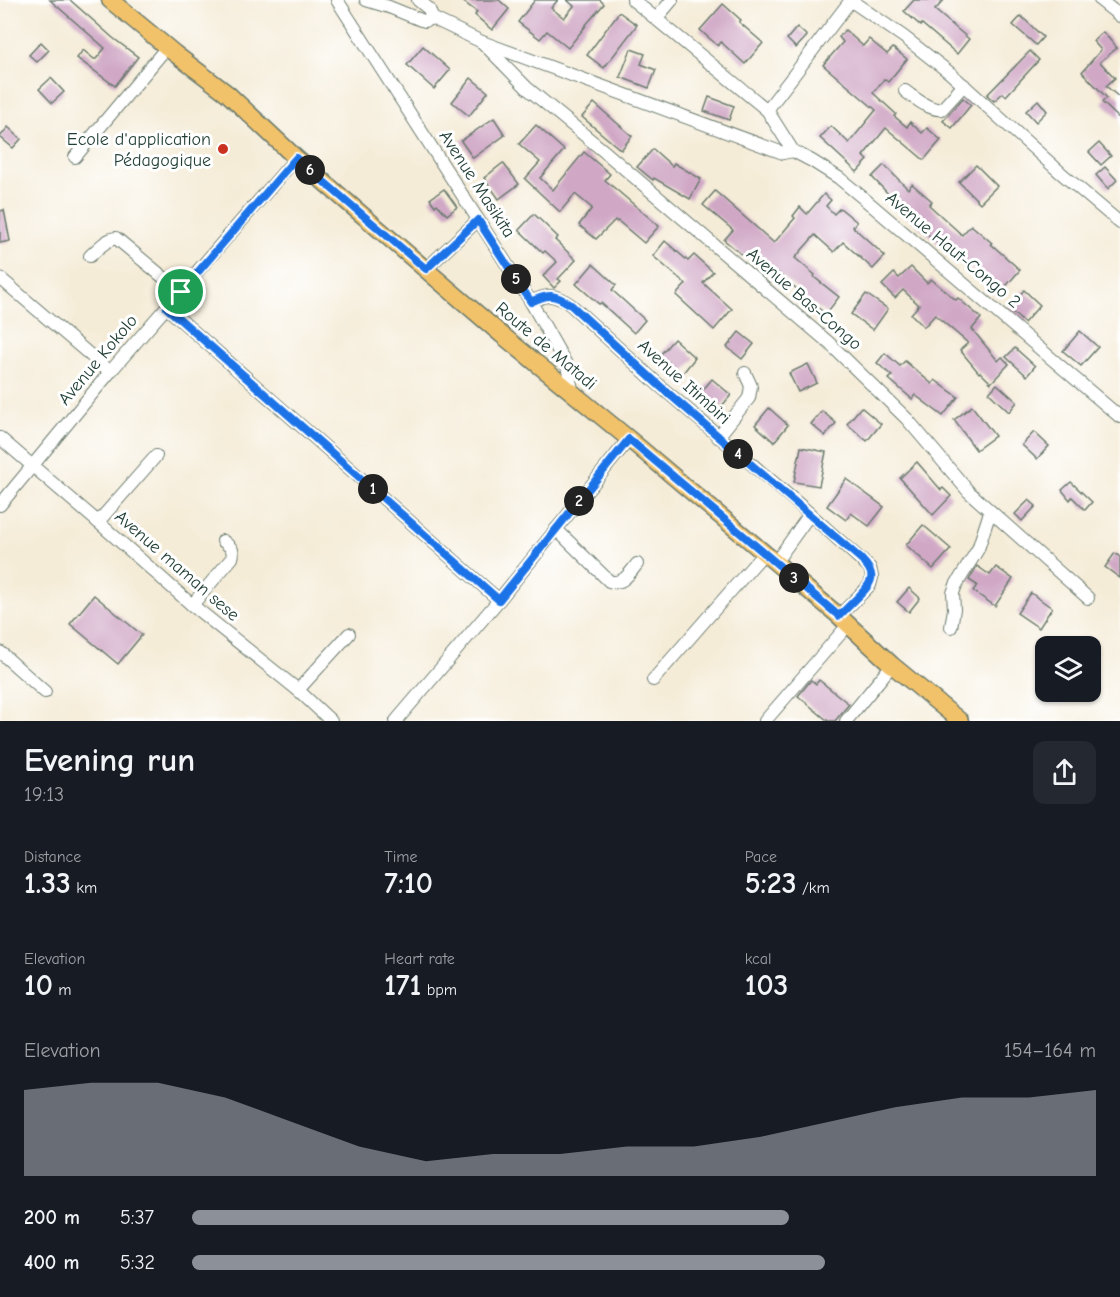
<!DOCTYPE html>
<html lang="en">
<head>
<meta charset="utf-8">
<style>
  :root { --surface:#171b24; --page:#242831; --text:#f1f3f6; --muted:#9ea1a6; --accent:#8c9099 }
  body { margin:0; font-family:"Comic Neue",sans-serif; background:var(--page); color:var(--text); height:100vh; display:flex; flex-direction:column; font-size:22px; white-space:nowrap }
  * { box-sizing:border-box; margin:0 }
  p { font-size:20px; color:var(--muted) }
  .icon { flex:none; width:33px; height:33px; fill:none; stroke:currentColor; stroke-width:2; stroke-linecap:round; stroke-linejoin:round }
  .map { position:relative; height:721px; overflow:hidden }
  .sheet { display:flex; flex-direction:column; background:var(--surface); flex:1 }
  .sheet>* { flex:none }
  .fabs { position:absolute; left:1035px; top:636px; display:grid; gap:12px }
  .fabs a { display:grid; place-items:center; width:66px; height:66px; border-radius:12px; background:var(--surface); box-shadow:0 2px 4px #0004; font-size:30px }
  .pin { position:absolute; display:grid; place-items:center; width:51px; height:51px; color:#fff; margin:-26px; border:3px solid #fff; border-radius:50%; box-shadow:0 2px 6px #0007 }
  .km { position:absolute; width:30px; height:30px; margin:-15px; border-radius:50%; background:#222; color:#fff; font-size:16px; line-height:30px; text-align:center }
  .round { display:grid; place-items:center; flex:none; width:63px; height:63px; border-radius:12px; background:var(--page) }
  .headline { display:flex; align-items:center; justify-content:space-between; height:102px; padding:0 24px }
  h1 { font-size:33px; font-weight:800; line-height:45px }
  .metrics { display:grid; grid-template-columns:repeat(3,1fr); gap:9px; height:102px; padding:6px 24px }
  .metrics div { display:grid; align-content:center }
  .metrics b { font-size:30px; font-weight:800 }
  .metrics small { font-size:16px; font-weight:400 }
  .metrics p { font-size:16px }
  .chart { height:168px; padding:12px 24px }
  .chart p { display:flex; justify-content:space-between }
  .chart svg { width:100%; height:108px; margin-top:6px; fill:var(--accent); opacity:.7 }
  ul { padding:0 24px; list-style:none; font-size:20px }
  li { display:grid; grid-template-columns:96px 72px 1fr; align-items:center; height:45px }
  li i { height:15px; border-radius:8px; background:var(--accent) }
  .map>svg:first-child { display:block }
  .building { fill:#d0a8c6 }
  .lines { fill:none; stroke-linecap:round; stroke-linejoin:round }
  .minor-casing { stroke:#6a7a6d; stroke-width:14 }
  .major-casing { stroke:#6a7a6d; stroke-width:19 }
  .minor { stroke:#fff; stroke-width:12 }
  .major { stroke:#f2c26a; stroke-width:16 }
  .route-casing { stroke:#fff; stroke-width:12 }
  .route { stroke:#1a73e8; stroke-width:8 }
  .poi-dot { fill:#c8321e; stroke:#fff; stroke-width:2 }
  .labels { text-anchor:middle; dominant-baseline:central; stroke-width:6; stroke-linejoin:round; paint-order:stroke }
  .poi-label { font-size:18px; fill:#1f3d34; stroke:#fff; text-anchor:end }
  .street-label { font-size:18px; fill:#1f3d34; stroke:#fff }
</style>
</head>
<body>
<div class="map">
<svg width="1120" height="721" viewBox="0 0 1120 721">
  <rect width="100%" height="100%" fill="#fff"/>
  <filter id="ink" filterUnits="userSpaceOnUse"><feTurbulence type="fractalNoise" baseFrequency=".0167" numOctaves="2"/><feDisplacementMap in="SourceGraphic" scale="12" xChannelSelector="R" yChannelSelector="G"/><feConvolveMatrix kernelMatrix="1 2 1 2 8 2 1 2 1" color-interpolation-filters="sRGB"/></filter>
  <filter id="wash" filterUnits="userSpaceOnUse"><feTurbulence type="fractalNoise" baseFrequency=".008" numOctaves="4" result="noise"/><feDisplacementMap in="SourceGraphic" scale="24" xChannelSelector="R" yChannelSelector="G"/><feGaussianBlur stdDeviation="1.35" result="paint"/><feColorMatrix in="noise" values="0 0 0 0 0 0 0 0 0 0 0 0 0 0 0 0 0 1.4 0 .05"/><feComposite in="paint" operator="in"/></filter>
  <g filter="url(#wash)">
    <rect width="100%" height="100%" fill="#f5ecd8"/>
    <g id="blocks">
      <!-- building -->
      <g class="building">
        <path d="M50,0H70L113,38L138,57L115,86L77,58L83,50L94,59H96L105,48Z"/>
        <path d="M461,0H499L509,9L492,30L475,15L477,12Z"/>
        <path d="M535,0H558L551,8L564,18L574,6L567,0H600L604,4L584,27H585L568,48L547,31L540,39L518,22Z"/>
        <path d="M914,0H944L935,10L969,39L957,54L922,24L921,26L904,11Z"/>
        <path d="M723,4L741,20L739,22L763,43L745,64L721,42L718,46L700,30Z"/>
        <path d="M619,12L637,25L604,68L587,55Z"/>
        <path d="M1021,16L1043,37L1036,45L1013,25Z"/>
        <path d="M797,27L807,36L796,48L787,39Z"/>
        <path d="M845,30L863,46L869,39L887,54L893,48L907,59L888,82L884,79L873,93L896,114L894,116L907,127L910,122L922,133L927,128L941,140L924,160L886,128L863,156L868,160L857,172L820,138L831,126L849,143L876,110L823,65L843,42L839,37Z"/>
        <path d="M1103,32L1117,48L1100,62L1115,78L1106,86L1120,98V119L1102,102L1107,98L1082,72L1101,50L1093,41Z"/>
        <path d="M41,42L49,50L37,62L29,55Z"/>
        <path d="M423,46L450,70L434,89L407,65Z"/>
        <path d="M631,49L645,54L641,64L656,70L649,88L620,77Z"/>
        <path d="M1030,51L1039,60L1006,96L1003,93L994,101L987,95Z"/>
        <path d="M51,78L64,92L52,103L39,89Z"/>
        <path d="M471,78L488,92L469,116L452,102Z"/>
        <path d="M709,97L734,106L729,120L704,111Z"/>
        <path d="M963,98L971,105L952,128L943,121Z"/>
        <path d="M1038,100L1047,111L1036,122L1026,111Z"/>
        <path d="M594,103L632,136L621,150L582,117Z"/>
        <path d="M494,118L505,135L473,158L461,141Z"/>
        <path d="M536,125L564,150L540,178L553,190L584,152L610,174L605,180L659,226L644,243L618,221L617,222L615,220L596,239L579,225L592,208L575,194L560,212L525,179L540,162L519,144Z"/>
        <path d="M8,127L21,139L13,148L0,137Z"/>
        <path d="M1099,143L1111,156L1101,165L1089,152Z"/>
        <path d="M653,149L672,166L674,163L701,179L690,199L654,178L653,180L637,167Z"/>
        <path d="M503,163L519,184L499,199L484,178Z"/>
        <path d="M884,165L908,189L912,184L932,201L929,205L962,235L971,225L992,243L991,244L1020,270L1000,293L942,244L940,245L894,204L896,202L872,177Z"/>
        <path d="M976,165L997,186L980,203L959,182Z"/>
        <path d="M1105,167L1117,180L1108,189L1096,175Z"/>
        <path d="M444,189L457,207L447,215L437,204L435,206L430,199Z"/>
        <path d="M715,191L774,243L795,218L793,216L800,207L807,214L824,194L831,200L826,206L834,214L840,208L857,222L853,227L885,256L873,269L843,242L834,252L815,235L795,258L815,275L814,277L839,297L826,314L804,297L801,301L794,294L798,290L777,272L773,276L747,254L745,257L724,240L733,230L703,205Z"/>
        <path d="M4,210L10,241L0,243V211Z"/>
        <path d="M534,214L558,237L555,240L576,260L558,279L561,281L554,288L543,276L557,262L545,251L543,253L519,230Z"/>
        <path d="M665,241L688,261L694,255L713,272L703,283L732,309L714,330L676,295L686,284L653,256Z"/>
        <path d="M593,264L616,285L612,290L645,320L634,333L601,303L599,304L576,284Z"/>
        <path d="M911,267L927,283L931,279L956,300L958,298L981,318L972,329L998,361L1002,357L1009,364L991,383L980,372L979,373L960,350L968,343L935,315L924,327L911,314L919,305L903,290L895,298L882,285L894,273L899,278Z"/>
        <path d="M1024,290L1040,305L1024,323L1008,308Z"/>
        <path d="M866,294L888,309L873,330L851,314Z"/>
        <path d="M1080,331L1098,347L1081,366L1063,351Z"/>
        <path d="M739,332L754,344L742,359L727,347Z"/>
        <path d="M674,339L695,358L682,374L660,355Z"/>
        <path d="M1015,348L1035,366L1027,376L1006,357Z"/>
        <path d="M885,353L900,366L905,361L932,384L935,380L958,397L943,416L915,395L912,399L889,379L892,376L877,363Z"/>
        <path d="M808,364L817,383L798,392L789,373Z"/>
        <path d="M712,379L731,395L716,413L697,397Z"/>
        <path d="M997,384L1017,402L1009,412L989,393Z"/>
        <path d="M972,406L995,436L976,450L954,420Z"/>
        <path d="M861,407L881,424L867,441L847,424Z"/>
        <path d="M769,408L788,425L774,442L755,425Z"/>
        <path d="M822,411L836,423L825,436L811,424Z"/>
        <path d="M1034,432L1049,446L1037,459L1022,445Z"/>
        <path d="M801,447L826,452L819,486L794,482Z"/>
        <path d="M917,462L941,490L943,488L951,496L933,515L900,478Z"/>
        <path d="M846,479L884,507L869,526L851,513L846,520L827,506Z"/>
        <path d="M1071,482L1092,502L1085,510L1072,497L1070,500L1062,490Z"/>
        <path d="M1029,500L1036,506L1022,521L1015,514Z"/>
        <path d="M923,525L951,549L933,569L906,545Z"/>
        <path d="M1115,553L1120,557V578L1105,567Z"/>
        <path d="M977,566L990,575L996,567L1013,579L995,606L973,591L977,585L969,580Z"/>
        <path d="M909,588L920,598L909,612L897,602Z"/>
        <path d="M1031,593L1052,608L1039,628L1017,613Z"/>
        <path d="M94,595L142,635L118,664L70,624Z"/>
        <path d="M811,680L816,684L819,680L849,704L835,721H828L798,696Z"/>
      </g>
    </g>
  </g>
  <g filter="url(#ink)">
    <use href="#blocks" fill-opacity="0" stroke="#6a7a6d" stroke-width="1.5"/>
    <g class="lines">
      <!-- minor casing -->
      <g class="minor-casing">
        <g id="minor">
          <path d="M337,0L531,302L567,366L573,394"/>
          <path d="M366,0L389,7L421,20L425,21L432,18L482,42L783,153L793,151"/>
          <path d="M418,0L429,9L432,18"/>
          <path d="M633,0L767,110"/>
          <path d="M850,0L904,37L950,73L1061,173L1120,223"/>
          <path d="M851,0L767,110L793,151L812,161L839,178L862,197L1120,417"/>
          <path d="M1100,0L1120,16"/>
          <path d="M656,19L672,0"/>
          <path d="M482,42L527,88L605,152L828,342L907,419L969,492L1088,598"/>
          <path d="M905,91C915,98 930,111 942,109L964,85"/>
          <path d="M75,157L167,47"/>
          <path d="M90,256C98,249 106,239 116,238L181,292"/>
          <path d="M426,269L478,220"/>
          <path d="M0,278L110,372"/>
          <path d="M531,302C548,293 555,294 571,305L661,387L801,506L870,568L872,577L870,585L839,616"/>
          <path d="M167,308L499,600"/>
          <path d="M718,437L749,398L751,386L745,373"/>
          <path d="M0,438L98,522L192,605L298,690L331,721"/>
          <path d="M0,505L110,372L296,158"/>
          <path d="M98,522L156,456"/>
          <path d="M556,529L609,581C622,586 630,573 637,564"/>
          <path d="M775,563L810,514"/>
          <path d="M192,605L232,558C235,549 229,546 223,541"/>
          <path d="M951,627L954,609L953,593L956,585L978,549L990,512"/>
          <path d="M0,652L45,692"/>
          <path d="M653,680L764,553"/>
          <path d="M298,690L349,634"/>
          <path d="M396,721L499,600L629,439"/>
          <path d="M765,721L848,625"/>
          <path d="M846,721L892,665"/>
        </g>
      </g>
      <!-- major casing -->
      <g class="major-casing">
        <path id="major" d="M110,0L174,53L228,94L296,158L502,335L629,439L839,616L892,665L960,721"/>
      </g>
      <!-- minor -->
      <use href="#minor" class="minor"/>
      <!-- major -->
      <use href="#major" class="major"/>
    </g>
  </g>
  <g class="lines" filter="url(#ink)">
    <!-- route casing -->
    <g class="route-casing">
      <path id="route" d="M296,158L426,269L478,220L531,302C548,293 555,294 571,305L661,387L861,559C876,574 874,581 860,595C853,602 846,609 839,616L629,439L499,600L167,308Z"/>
    </g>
    <!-- route -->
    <use href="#route" class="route"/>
  </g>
  <!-- markers -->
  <circle class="poi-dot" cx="223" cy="149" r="6"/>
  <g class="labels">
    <!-- poi labels -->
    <g class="poi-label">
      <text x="211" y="139">Ecole d'application<tspan x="211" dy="21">Pédagogique</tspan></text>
    </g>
    <!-- street labels -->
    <g class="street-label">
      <text transform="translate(477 184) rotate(57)">Avenue Masikita</text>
      <text transform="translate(953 250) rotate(40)">Avenue Haut-Congo 2</text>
      <text transform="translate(804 299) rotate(41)">Avenue Bas-Congo</text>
      <text transform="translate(546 346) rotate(40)">Route de Matadi</text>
      <text transform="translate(98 360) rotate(-50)">Avenue Kokolo</text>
      <text transform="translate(684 382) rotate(42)">Avenue Itimbiri</text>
      <text transform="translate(177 566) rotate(41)">Avenue maman sese</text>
    </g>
  </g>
</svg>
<div class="fabs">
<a><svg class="icon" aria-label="layers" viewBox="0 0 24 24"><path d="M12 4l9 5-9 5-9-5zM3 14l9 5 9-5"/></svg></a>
</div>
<div class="pin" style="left:181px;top:292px;background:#1e9e55"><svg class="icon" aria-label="arrive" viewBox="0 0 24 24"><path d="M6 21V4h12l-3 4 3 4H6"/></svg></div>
<b class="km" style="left:373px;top:489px">1</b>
<b class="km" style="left:579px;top:501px">2</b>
<b class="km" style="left:794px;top:578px">3</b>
<b class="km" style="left:738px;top:454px">4</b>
<b class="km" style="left:516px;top:279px">5</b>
<b class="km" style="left:310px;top:170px">6</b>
</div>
<section class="sheet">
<div class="headline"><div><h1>Evening run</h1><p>19:13</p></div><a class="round"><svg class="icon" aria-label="share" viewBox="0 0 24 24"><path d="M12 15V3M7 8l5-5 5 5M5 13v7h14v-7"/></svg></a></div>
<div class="metrics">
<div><p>Distance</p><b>1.33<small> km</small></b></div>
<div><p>Time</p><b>7:10</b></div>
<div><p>Pace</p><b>5:23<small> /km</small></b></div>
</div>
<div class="metrics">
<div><p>Elevation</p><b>10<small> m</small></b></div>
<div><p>Heart rate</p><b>171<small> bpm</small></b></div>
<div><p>kcal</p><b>103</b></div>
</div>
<div class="chart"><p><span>Elevation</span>154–164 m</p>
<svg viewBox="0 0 160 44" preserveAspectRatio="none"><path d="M0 44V9L10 6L20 6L30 12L40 22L50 32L60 38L70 35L80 35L90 32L100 32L110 28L120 22L130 16L140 12L150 12L160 9V44z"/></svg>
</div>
<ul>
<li><b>200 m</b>5:37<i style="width:66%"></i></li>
<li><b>400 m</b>5:32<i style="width:70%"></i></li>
</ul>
</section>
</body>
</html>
